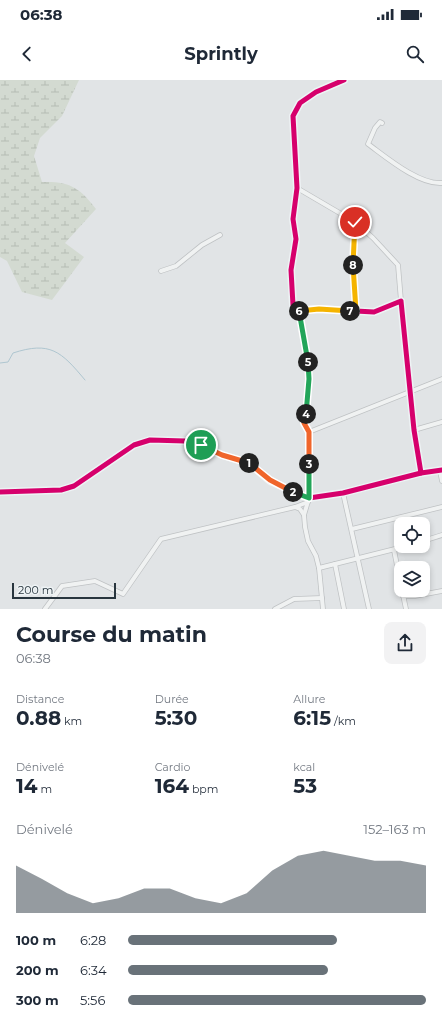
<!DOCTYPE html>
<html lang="fr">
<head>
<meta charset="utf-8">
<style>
  :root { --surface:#fff; --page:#f2f2f3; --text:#1f2937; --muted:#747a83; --accent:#697279 }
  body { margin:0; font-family:Montserrat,sans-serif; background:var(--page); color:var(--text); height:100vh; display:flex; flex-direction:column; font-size:15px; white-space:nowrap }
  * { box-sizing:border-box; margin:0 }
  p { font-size:13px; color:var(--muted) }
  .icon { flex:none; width:22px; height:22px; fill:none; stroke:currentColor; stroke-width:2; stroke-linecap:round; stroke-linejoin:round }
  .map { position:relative; height:529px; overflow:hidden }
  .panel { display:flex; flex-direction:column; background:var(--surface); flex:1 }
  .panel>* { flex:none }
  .controls { position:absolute; left:394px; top:437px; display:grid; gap:8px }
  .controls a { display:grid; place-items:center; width:36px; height:36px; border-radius:8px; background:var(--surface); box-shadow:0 2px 6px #0003; font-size:20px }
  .scale { position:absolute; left:12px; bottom:10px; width:104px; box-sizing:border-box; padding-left:4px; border:2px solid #28353e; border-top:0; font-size:11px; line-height:14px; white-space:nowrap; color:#28353e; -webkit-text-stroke:3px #eef3f5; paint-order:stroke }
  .pin { position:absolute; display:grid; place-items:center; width:34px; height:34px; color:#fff; margin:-17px; border:2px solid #fff; border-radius:50%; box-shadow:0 1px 4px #0007 }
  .km { position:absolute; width:20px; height:20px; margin:-10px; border-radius:50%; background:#222; color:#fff; font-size:11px; line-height:20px; text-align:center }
  .round { display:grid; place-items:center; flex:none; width:42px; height:42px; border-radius:8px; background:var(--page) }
  .headline { display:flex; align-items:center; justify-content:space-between; height:68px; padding:0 16px }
  h1 { font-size:22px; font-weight:700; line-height:30px }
  .metrics { display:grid; grid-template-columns:repeat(3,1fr); gap:6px; height:68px; padding:4px 16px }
  .metrics div { display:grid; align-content:center }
  .metrics b { font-size:20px; font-weight:700 }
  .metrics small { font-size:11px; font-weight:400 }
  .metrics p { font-size:11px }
  .chart { height:112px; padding:8px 16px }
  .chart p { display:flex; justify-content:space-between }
  .chart svg { width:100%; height:72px; margin-top:4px; fill:var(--accent); opacity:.7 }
  ul { padding:0 16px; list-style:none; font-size:13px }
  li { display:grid; grid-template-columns:64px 48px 1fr; align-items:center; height:30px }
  li i { height:10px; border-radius:5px; background:var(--accent) }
  .status { display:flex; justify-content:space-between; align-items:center; height:28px; padding:0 20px; background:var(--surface); direction:ltr }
  .status svg { height:11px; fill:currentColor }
  header { display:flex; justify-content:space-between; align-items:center; height:52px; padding:0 16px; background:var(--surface); font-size:18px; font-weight:700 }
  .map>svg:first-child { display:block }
  .wetland { fill:url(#wetland-marsh) }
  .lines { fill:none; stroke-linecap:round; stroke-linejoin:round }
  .stream { stroke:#afc6d0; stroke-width:1 }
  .minor-casing { stroke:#bfc2c4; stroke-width:5.5 }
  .minor { stroke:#f0f2f2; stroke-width:4 }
  .cycleway-casing { stroke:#eef3f5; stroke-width:8 }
  .cycleway { stroke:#d6006c; stroke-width:5 }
  .split-1-casing { stroke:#fff; stroke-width:8 }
  .split-2-casing { stroke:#fff; stroke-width:8 }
  .split-3-casing { stroke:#fff; stroke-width:8 }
  .split-4-casing { stroke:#fff; stroke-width:8 }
  .split-5-casing { stroke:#fff; stroke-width:8 }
  .split-6-casing { stroke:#fff; stroke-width:8 }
  .split-7-casing { stroke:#fff; stroke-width:8 }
  .split-8-casing { stroke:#fff; stroke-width:8 }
  .split-9-casing { stroke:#fff; stroke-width:8 }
  .split-1 { stroke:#f0652b; stroke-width:5 }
  .split-2 { stroke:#f0652b; stroke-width:5 }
  .split-3 { stroke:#22a559; stroke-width:5 }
  .split-4 { stroke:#f0652b; stroke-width:5 }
  .split-5 { stroke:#22a559; stroke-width:5 }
  .split-6 { stroke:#22a559; stroke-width:5 }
  .split-7 { stroke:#f5b400; stroke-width:5 }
  .split-8 { stroke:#f5b400; stroke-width:5 }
  .split-9 { stroke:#f5b400; stroke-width:5 }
</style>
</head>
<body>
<div class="status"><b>06:38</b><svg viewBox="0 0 49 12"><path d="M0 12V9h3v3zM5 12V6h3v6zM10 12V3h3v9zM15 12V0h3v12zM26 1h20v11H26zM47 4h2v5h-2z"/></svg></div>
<header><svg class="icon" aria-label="back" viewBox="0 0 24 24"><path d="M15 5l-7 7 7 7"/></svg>Sprintly<svg class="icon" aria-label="search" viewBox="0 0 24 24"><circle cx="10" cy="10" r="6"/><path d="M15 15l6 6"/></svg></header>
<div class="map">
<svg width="442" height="529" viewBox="0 0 442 529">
  <defs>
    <pattern id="wetland-marsh" width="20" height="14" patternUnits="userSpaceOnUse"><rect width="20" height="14" fill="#d3dad1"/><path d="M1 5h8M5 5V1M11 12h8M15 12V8" fill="none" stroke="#b5bcb4"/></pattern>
  </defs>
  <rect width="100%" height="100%" fill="#e1e4e6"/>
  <!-- wetland -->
  <path class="wetland" d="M0,0H79L62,36L40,58L34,76L42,102C70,101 80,108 96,129L65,163L84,177L52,220L22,212L7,181L0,177Z"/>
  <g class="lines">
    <!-- stream -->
    <path class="stream" d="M0,283L8,282L13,273C50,261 61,271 85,300"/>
    <!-- minor casing -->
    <g class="minor-casing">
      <g id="minor">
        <path d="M344,0L316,12L300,23L293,36L297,108L293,139L296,159L291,190L293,225L296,229L299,230L319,229L374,232L401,221L414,350L421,393"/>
        <path d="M382,43L380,42L375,48L368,64C386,77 419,105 442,103"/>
        <path d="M297,108L355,142L373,158L398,185L401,221"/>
        <path d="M355,142L353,180L356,231"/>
        <path d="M161,191L176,186L202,165L220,155"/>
        <path d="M299,230L308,281L309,299L304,343L309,352V418L304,435L305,447L308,461L316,476L319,488L323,529"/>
        <path d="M414,350L442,342"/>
        <path d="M309,352L442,299"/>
        <path d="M440,391L442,401"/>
        <path d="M0,412L61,410L74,406L134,365L150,360L185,361L201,365L222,375L249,383L270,401L309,418L343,413L421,393L442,390"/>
        <path d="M343,413L369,529"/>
        <path d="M295,427L308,422"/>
        <path d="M352,449L442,427"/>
        <path d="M423,461L442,455"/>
        <path d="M394,470L401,506"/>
        <path d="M335,484L344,529"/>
        <path d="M319,488L407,466"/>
        <path d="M402,510L406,529"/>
        <path d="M403,516H415L442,511"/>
        <path d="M45,529L62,506L95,501L123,514L161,459L295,427L300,429L304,435"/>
        <path d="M275,529L294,519L322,518"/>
      </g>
    </g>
    <!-- minor -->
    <use href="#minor" class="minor"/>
    <!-- cycleway casing -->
    <g class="cycleway-casing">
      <g id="cycleway">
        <path d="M344,0L316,12L300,23L293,36L297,108L293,139L296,159L291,190L293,225L296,229L299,230L319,229L374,232L401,221L414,350L421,393"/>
        <path d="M0,412L61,410L74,406L134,365L150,360L185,361L201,365L222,375L249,383L270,401L309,418L343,413L421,393L442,390"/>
      </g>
    </g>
    <!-- cycleway -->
    <use href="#cycleway" class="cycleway"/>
  </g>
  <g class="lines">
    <!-- split-1 casing -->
    <g class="split-1-casing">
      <path id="split-1" d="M201,365L222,375L249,383"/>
    </g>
    <!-- split-2 casing -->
    <g class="split-2-casing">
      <path id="split-2" d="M249,383L270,400L293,412"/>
    </g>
    <!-- split-3 casing -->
    <g class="split-3-casing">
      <path id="split-3" d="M293,412L309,418V384"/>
    </g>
    <!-- split-4 casing -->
    <g class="split-4-casing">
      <path id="split-4" d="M306,334L304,343L309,352V384"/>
    </g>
    <!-- split-5 casing -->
    <g class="split-5-casing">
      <path id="split-5" d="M306,334L309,299L308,282"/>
    </g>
    <!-- split-6 casing -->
    <g class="split-6-casing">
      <path id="split-6" d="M299,231L308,282"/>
    </g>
    <!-- split-7 casing -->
    <g class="split-7-casing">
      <path id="split-7" d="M299,231L319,229L350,231"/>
    </g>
    <!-- split-8 casing -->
    <g class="split-8-casing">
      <path id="split-8" d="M350,231H356L353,185"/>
    </g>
    <!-- split-9 casing -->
    <g class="split-9-casing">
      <path id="split-9" d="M353,185L355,142"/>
    </g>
    <!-- split-1 -->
    <use href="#split-1" class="split-1"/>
    <!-- split-2 -->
    <use href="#split-2" class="split-2"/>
    <!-- split-3 -->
    <use href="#split-3" class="split-3"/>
    <!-- split-4 -->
    <use href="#split-4" class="split-4"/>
    <!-- split-5 -->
    <use href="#split-5" class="split-5"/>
    <!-- split-6 -->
    <use href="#split-6" class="split-6"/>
    <!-- split-7 -->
    <use href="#split-7" class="split-7"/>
    <!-- split-8 -->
    <use href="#split-8" class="split-8"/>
    <!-- split-9 -->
    <use href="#split-9" class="split-9"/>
  </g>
</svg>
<div class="controls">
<a><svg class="icon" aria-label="locate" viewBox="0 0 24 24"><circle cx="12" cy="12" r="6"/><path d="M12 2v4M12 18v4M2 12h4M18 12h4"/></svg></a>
<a><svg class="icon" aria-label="layers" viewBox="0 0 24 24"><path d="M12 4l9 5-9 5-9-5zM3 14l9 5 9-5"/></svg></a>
</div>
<div class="scale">200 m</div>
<div class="pin" style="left:201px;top:365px;background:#1e9e55"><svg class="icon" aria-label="arrive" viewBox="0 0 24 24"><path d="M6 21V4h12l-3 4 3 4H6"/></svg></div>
<div class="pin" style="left:355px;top:142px;background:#d93025"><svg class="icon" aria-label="check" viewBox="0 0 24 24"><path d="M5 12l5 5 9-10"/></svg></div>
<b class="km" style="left:249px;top:383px">1</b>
<b class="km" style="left:293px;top:412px">2</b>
<b class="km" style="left:309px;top:384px">3</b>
<b class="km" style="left:306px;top:334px">4</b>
<b class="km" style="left:308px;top:282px">5</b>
<b class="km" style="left:299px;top:231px">6</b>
<b class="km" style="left:350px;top:231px">7</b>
<b class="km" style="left:353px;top:185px">8</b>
</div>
<section class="panel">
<div class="headline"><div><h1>Course du matin</h1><p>06:38</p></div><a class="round"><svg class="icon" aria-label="share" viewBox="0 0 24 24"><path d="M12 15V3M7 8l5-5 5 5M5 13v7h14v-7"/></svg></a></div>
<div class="metrics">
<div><p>Distance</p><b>0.88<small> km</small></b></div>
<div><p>Durée</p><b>5:30</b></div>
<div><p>Allure</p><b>6:15<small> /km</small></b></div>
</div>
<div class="metrics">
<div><p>Dénivelé</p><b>14<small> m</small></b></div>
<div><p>Cardio</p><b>164<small> bpm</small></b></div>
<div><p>kcal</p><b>53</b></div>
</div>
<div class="chart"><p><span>Dénivelé</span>152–163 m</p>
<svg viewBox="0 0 160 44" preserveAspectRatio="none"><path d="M0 44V15L10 23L20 32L30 38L40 35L50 29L60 29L70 35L80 38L90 32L100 18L110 9L120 6L130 9L140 12L150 12L160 15V44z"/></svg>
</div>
<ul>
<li><b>100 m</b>6:28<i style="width:70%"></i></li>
<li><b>200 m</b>6:34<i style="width:67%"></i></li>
<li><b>300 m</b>5:56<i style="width:100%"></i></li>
</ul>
</section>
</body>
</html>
